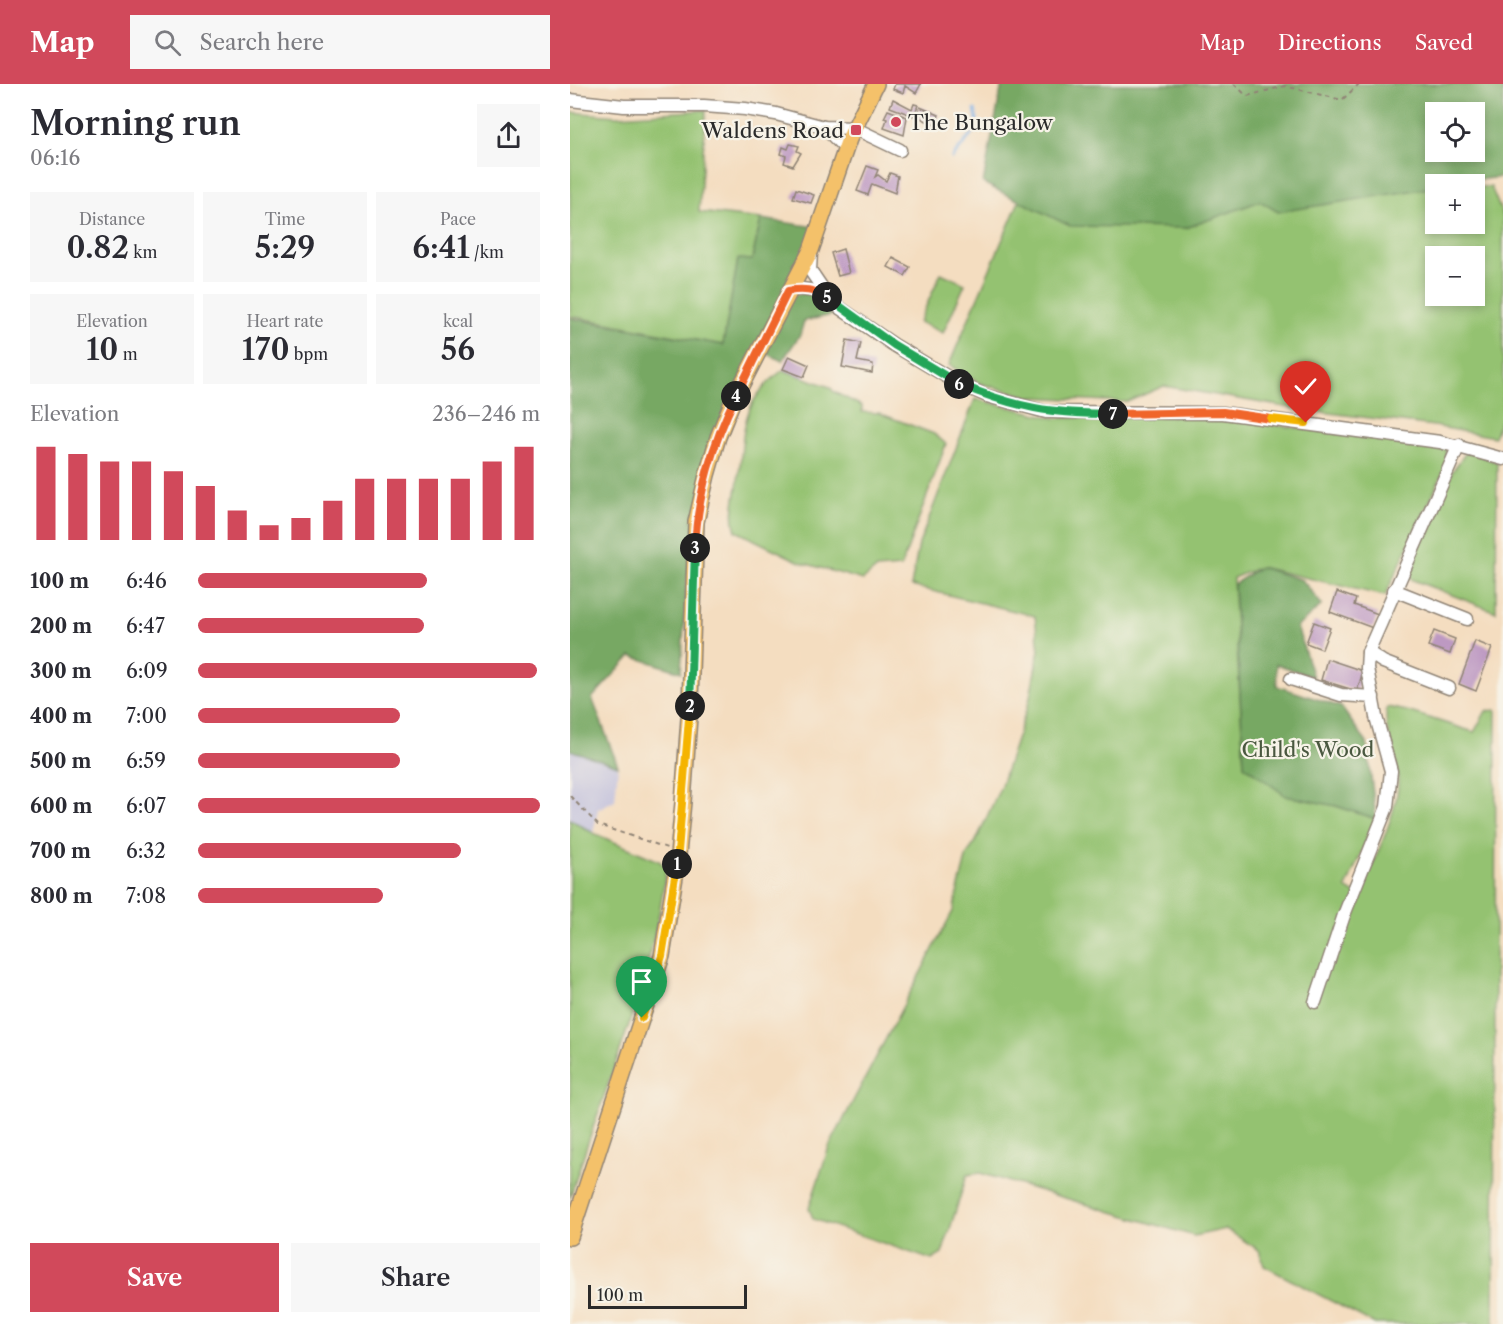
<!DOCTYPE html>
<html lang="en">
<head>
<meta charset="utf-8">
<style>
  :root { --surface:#fff; --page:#f7f7f7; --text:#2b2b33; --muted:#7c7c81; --accent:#d1495b }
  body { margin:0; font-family:"Libre Caslon Text",serif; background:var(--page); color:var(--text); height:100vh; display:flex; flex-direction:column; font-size:22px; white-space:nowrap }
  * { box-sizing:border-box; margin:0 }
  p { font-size:20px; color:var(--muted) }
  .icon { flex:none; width:33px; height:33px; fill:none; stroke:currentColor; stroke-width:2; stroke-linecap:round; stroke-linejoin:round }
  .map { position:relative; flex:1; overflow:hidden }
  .panel { display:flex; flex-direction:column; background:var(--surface); width:570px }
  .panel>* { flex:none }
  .buttons { position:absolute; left:855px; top:18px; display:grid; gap:12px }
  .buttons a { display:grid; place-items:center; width:60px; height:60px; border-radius:0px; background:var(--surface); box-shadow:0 3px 9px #0003; font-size:30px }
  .scale { position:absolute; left:18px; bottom:15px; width:159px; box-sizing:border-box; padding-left:6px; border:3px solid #2b2b2b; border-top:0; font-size:16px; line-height:21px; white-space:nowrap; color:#2b2b2b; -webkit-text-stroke:4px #f7f3e8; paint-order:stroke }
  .pin { position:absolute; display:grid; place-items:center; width:51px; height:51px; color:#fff; margin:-62px -26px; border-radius:50% 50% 50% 0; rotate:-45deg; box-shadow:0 0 6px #0007 }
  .pin .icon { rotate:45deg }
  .km { position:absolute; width:30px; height:30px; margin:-15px; border-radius:50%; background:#222; color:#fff; font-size:16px; line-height:30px; text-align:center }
  .round { display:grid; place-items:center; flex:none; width:63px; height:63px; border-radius:0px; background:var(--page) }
  .headline { display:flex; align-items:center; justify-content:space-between; height:102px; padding:0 30px }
  h1 { font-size:33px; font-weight:600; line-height:45px }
  .metrics { display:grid; grid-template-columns:repeat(3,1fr); gap:9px; height:102px; padding:6px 30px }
  .metrics div { display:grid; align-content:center; border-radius:0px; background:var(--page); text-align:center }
  .metrics b { font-size:30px; font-weight:600 }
  .metrics small { font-size:16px; font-weight:400 }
  .metrics p { font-size:16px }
  .chart { height:168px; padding:12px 30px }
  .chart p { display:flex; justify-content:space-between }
  .chart svg { width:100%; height:108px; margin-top:6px; stroke:var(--accent); stroke-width:6 }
  .button { display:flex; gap:12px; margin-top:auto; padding:12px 30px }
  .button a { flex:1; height:69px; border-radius:0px; background:var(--accent); color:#fff; font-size:24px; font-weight:600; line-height:69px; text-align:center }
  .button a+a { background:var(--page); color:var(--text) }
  ul { padding:0 30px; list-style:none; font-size:20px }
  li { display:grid; grid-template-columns:96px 72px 1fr; align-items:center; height:45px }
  li i { height:15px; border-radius:8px; background:var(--accent) }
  header { display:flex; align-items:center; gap:36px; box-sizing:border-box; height:84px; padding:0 30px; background:var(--accent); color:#fff }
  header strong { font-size:28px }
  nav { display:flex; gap:33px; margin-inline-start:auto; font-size:21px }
  .search { width:420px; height:54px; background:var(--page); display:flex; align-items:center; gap:15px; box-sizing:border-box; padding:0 21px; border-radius:0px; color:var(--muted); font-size:22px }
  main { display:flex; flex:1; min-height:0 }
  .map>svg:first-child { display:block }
  .industrial { fill:#c3c1db }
  .green { fill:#94c271; stroke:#60764e; stroke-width:1.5; fill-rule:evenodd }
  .forest { fill:#77a863; stroke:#516a47; stroke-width:1.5; fill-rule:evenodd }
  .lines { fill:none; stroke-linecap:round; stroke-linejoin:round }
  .stream { stroke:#75abe3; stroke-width:3 }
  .building { fill:#bd99c2 }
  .minor-casing { stroke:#908476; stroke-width:15 }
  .major-casing { stroke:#908476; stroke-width:18 }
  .path { stroke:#908476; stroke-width:2; stroke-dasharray:4.5 4.5; stroke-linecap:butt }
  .minor { stroke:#fff; stroke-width:12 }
  .major { stroke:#f4c16a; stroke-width:15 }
  .split-1-casing { stroke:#fff; stroke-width:12 }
  .split-2-casing { stroke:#fff; stroke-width:12 }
  .split-3-casing { stroke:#fff; stroke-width:12 }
  .split-4-casing { stroke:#fff; stroke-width:12 }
  .split-5-casing { stroke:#fff; stroke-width:12 }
  .split-6-casing { stroke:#fff; stroke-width:12 }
  .split-7-casing { stroke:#fff; stroke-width:12 }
  .split-8-casing { stroke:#fff; stroke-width:12 }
  .split-9-casing { stroke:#fff; stroke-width:12 }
  .split-1 { stroke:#f5b400; stroke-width:8 }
  .split-2 { stroke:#f5b400; stroke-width:8 }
  .split-3 { stroke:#22a559; stroke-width:8 }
  .split-4 { stroke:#f0652b; stroke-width:8 }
  .split-5 { stroke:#f0652b; stroke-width:8 }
  .split-6 { stroke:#22a559; stroke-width:8 }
  .split-7 { stroke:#22a559; stroke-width:8 }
  .split-8 { stroke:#f0652b; stroke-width:8 }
  .split-9 { stroke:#f5b400; stroke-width:8 }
  .poi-dot { fill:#d1495b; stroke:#f7f3e8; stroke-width:2 }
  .labels { text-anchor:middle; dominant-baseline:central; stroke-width:4.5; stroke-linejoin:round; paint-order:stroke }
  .poi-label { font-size:21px; fill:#2b2b2b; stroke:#f7f3e8; text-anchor:start }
  .park-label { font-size:21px; fill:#4a5840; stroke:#f7f3e8 }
</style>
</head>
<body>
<header>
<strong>Map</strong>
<div class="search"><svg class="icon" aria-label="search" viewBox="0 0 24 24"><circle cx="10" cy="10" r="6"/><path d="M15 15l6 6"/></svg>Search here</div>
<nav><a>Map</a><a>Directions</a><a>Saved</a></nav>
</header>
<main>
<section class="panel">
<div class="headline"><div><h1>Morning run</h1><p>06:16</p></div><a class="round"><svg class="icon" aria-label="share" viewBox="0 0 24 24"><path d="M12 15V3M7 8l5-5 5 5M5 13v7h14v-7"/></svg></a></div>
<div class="metrics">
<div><p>Distance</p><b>0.82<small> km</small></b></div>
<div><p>Time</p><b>5:29</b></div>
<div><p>Pace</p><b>6:41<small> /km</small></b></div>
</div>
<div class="metrics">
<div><p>Elevation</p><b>10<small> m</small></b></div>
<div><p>Heart rate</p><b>170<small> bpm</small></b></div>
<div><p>kcal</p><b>56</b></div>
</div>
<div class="chart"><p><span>Elevation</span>236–246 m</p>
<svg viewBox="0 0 160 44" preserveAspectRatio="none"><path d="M5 44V6M15 44V9M25 44V12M35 44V12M45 44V16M55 44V22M65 44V32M75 44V38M85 44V35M95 44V28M105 44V19M115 44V19M125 44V19M135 44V19M145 44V12M155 44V6"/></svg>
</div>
<ul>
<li><b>100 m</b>6:46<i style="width:67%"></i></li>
<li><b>200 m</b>6:47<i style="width:66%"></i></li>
<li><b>300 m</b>6:09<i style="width:99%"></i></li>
<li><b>400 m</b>7:00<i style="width:59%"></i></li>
<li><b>500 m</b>6:59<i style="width:59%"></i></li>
<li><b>600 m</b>6:07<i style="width:100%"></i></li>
<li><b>700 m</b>6:32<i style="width:77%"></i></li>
<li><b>800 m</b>7:08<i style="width:54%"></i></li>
</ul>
<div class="button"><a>Save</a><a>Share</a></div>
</section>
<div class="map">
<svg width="933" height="1240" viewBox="0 0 933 1240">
  <rect width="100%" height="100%" fill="#f7f3e8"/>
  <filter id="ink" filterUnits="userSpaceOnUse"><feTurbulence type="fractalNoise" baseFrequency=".0167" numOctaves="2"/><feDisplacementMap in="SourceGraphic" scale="12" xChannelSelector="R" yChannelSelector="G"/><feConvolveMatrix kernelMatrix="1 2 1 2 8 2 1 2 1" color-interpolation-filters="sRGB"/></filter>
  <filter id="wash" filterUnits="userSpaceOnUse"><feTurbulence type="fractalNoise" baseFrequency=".008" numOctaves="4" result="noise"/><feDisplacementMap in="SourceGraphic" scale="24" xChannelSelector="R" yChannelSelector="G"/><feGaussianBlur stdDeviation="1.35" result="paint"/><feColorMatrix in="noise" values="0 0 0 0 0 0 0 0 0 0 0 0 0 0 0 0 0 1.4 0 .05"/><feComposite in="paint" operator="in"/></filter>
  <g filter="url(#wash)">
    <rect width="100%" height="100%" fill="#f4ddc0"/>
    <!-- industrial -->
    <path class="industrial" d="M0,666L48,682L45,716L28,725L23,749L0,735Z"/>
    <!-- green -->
    <g class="green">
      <path d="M136,26L129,128L191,135L182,176L168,175L153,261L0,232V28L47,32Z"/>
      <path d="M861,97L865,107L866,140H904L906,103H921L933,132V330L924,353L864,342L727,325L594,302L557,318L461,313L409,299L379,281L449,117L616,144L690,117ZM866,172H904V212H866Z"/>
      <path d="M371,189L395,200L373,249L349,238Z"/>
      <path d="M213,286L260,303L264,308L292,322V328L309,329L364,350L376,360L331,483L306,485L293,496L230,478L166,447C160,430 166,413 168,396C176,346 167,321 213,286Z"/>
      <path d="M405,315L484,334L635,332L876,363L877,380L815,512L690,483L663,494L674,681L766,722L806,735L776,804L787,811C801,788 827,728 828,701C830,674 812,650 817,623L837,627L904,648L916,627L926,626L924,1240H805L694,1182L689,1166L656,1145L624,1152L410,1089L397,1091L372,1170L362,1176L243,1135L239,1124L259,1063L383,827L397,770L405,759L430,704L459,618L469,566L465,532L341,502L349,460Z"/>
      <path d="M897,367L927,378L926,528L843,496L835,490L882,388Z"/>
      <path d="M0,735L23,749L89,777L96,783C84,899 32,1004 0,1115Z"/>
    </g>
    <!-- forest -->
    <g class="forest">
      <path d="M432,0H933V93L866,100L865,103L708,128L690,117L616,144L500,142L413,99ZM904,28V68H866V28Z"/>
      <path d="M191,135L246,143L143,352L117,495L111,588L61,572L22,614L48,682L0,666V234L153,261L168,175L182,176Z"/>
      <path d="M220,210H244L267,225L262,231L234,237L230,251L212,277L192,267Z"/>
      <path d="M690,483L732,496L752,521L727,543L743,593L706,580L707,602L771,623L797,659L806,735L766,722L716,712L674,681L664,500Z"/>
    </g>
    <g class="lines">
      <!-- stream -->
      <g class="stream">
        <path d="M404,48L407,35L405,26"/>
        <path d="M382,74L401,51"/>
      </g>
    </g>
    <g id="blocks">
      <!-- building -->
      <g class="building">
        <path d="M325,0H351L346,9L335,2L333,9L323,5Z"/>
        <path d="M323,15L342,25L344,20L348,21L344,32L320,23Z"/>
        <path d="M350,23L369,31L365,41L346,32Z"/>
        <path d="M318,26L337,33L334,51L314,44L317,35L314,34Z"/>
        <path d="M220,60L229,62L227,67L231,69L223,82L214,79L216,72L211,70L213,63L218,65Z"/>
        <path d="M297,82L308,86L305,93L308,91L316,97L320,89L328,92L325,109L302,100L298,111L287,107Z"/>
        <path d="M226,105L244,111L241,119L223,114Z"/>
        <path d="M273,165L279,189L268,192L261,169Z"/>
        <path d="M323,174L340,183L335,192L318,183Z"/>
        <path d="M277,256L291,259L287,277L303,280L302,289L272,283Z"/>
        <path d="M219,272L239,281L234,293L213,285Z"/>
        <path d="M767,508L786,515L784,521L808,530L803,544L760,528Z"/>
        <path d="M744,538L760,544L752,565L736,559Z"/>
        <path d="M864,547L885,555L880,570L858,562Z"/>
        <path d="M905,557L922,564L906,607L889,600Z"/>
        <path d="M757,575L793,587L787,607L751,596Z"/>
      </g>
    </g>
  </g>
  <g filter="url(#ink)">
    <use href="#blocks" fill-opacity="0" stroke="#908476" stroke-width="1.5"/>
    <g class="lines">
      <!-- minor casing -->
      <g class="minor-casing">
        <g id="minor">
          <path d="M0,16L54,22H134L175,25L206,30L254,43L284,44L330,66"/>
          <path d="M254,43L276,65"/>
          <path d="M241,168L240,186L257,211"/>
          <path d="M218,207L232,205L245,207L324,261L386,298L417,312L476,328L653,329L870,358L933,375"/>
          <path d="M824,506L897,535"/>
          <path d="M798,568L813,578L879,604"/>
          <path d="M721,595L771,611L803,613"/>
          <path d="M745,918L774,831L817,723L821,687L806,633L797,584L798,568L889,361"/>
        </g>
      </g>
      <!-- major casing -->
      <g class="major-casing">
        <path id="major" d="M0,1153L92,872L107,781L113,718L120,620L126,438L137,391L148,353L161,321L241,166L279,55L306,0"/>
      </g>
      <!-- path -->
      <g class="path">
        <path d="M664,0L677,12L715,2L772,16L789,0"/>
        <path d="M0,712L28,741L97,764"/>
      </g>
      <!-- minor -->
      <use href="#minor" class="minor"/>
      <!-- major -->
      <use href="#major" class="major"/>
    </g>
  </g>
  <g class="lines" filter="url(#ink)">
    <!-- split-1 casing -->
    <g class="split-1-casing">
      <path id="split-1" d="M72,934L92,872L107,780"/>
    </g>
    <!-- split-2 casing -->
    <g class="split-2-casing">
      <path id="split-2" d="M107,780L120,622"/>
    </g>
    <!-- split-3 casing -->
    <g class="split-3-casing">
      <path id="split-3" d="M120,622L125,464"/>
    </g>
    <!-- split-4 casing -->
    <g class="split-4-casing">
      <path id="split-4" d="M125,464C127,412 143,358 166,312"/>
    </g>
    <!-- split-5 casing -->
    <g class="split-5-casing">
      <path id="split-5" d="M166,312L218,207C234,204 243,206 257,213"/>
    </g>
    <!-- split-6 casing -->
    <g class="split-6-casing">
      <path id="split-6" d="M257,213L324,261L389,300"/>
    </g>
    <!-- split-7 casing -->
    <g class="split-7-casing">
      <path id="split-7" d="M389,300C445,324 483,330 543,330"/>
    </g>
    <!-- split-8 casing -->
    <g class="split-8-casing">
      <path id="split-8" d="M543,330L653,328L701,335"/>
    </g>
    <!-- split-9 casing -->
    <g class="split-9-casing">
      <path id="split-9" d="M701,335L736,339"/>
    </g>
    <!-- split-1 -->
    <use href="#split-1" class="split-1"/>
    <!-- split-2 -->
    <use href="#split-2" class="split-2"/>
    <!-- split-3 -->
    <use href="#split-3" class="split-3"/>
    <!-- split-4 -->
    <use href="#split-4" class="split-4"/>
    <!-- split-5 -->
    <use href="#split-5" class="split-5"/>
    <!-- split-6 -->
    <use href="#split-6" class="split-6"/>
    <!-- split-7 -->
    <use href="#split-7" class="split-7"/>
    <!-- split-8 -->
    <use href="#split-8" class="split-8"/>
    <!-- split-9 -->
    <use href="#split-9" class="split-9"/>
  </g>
  <!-- markers -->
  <g class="poi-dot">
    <circle cx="326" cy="38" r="6"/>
    <rect x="280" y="40" width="12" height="12" rx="3"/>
  </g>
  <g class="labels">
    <!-- poi labels -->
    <g class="poi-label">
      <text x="338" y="38">The Bungalow</text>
      <text x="274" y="46" text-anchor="end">Waldens Road</text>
    </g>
    <!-- park labels -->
    <g class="park-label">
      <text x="738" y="665">Child's Wood</text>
    </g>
  </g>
</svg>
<div class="buttons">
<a><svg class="icon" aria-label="locate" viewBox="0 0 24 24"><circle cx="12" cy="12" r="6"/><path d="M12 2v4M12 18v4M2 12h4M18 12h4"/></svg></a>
<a>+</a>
<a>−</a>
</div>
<div class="scale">100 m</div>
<div class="pin" style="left:72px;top:934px;background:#1e9e55"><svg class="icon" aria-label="arrive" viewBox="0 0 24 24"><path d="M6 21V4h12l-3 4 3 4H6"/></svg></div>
<div class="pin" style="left:736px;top:339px;background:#d93025"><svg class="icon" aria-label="check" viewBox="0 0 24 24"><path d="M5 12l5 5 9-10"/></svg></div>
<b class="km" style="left:107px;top:780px">1</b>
<b class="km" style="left:120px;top:622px">2</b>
<b class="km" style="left:125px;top:464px">3</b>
<b class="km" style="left:166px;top:312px">4</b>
<b class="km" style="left:257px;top:213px">5</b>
<b class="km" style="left:389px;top:300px">6</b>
<b class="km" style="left:543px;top:330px">7</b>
</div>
</main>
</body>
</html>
